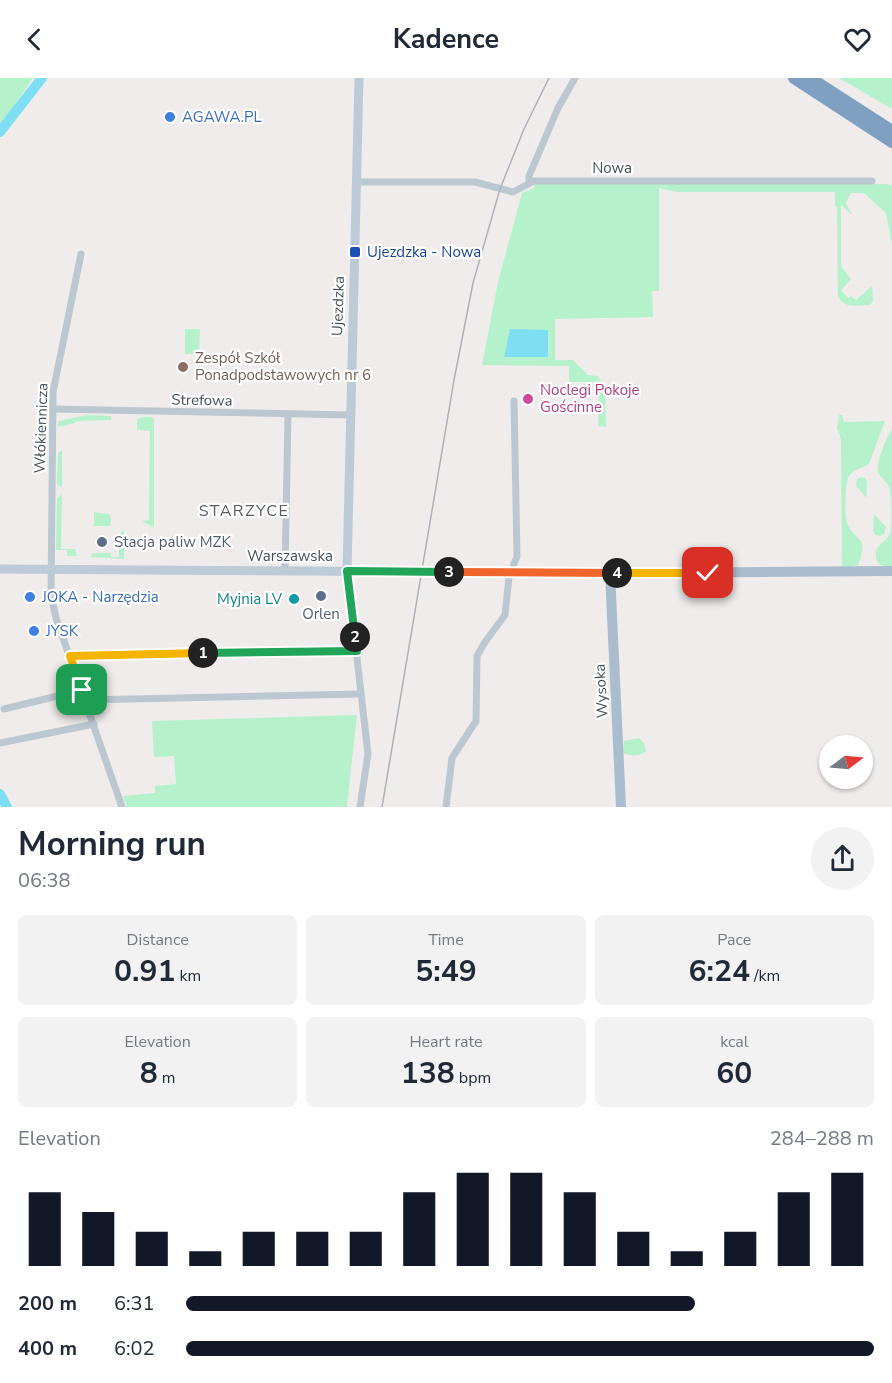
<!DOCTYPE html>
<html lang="en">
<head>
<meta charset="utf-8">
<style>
  :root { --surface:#fff; --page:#f2f2f3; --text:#1f2937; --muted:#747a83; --accent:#111827 }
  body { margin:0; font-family:"Nunito Sans",sans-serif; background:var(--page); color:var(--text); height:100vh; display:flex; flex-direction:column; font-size:22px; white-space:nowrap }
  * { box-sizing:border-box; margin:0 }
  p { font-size:20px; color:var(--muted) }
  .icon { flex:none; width:33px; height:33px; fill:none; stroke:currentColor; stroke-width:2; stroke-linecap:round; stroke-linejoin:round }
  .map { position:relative; height:729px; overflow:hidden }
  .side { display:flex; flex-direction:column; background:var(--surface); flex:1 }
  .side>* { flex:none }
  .needle { width:39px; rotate:74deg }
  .fabs { position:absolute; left:819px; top:657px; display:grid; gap:12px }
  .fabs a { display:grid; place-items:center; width:54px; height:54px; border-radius:50%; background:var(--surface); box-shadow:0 2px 4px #0004; font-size:30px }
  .pin { position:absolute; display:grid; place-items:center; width:51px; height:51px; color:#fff; margin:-26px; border-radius:12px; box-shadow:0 3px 9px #0006 }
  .km { position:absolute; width:30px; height:30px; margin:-15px; border-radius:50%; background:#222; color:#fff; font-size:16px; line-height:30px; text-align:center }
  .round { display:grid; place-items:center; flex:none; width:63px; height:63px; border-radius:32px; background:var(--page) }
  .head { display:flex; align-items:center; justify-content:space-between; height:102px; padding:0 18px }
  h1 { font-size:33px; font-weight:700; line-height:45px }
  .figures { display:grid; grid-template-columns:repeat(3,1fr); gap:9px; height:102px; padding:6px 18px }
  .figures div { display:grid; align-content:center; border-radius:9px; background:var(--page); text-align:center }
  .figures b { font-size:30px; font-weight:700 }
  .figures small { font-size:16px; font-weight:400 }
  .figures p { font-size:16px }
  .chart { height:168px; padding:12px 18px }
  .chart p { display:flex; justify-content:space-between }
  .chart svg { width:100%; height:108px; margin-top:6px; stroke:var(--accent); stroke-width:6 }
  ul { padding:0 18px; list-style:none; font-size:20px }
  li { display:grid; grid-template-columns:96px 72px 1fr; align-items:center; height:45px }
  li i { height:15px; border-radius:8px; background:var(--accent) }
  header { display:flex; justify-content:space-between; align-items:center; height:78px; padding:0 18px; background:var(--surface); font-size:27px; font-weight:700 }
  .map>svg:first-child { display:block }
  .green { fill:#b5f2cb }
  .water { fill:#7edef4 }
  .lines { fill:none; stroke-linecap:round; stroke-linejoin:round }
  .river { stroke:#7edef4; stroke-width:10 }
  .street { stroke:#bbc8d1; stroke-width:7 }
  .secondary { stroke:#bdcad8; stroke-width:9 }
  .primary { stroke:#a9bdcf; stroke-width:10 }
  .highway { stroke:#7fa0c1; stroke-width:12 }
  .rail { stroke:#aeb2b8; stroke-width:1.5 }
  .split-1-casing { stroke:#fff; stroke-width:12 }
  .split-2-casing { stroke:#fff; stroke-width:12 }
  .split-3-casing { stroke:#fff; stroke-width:12 }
  .split-4-casing { stroke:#fff; stroke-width:12 }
  .split-5-casing { stroke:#fff; stroke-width:12 }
  .split-1 { stroke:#f5b400; stroke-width:8 }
  .split-2 { stroke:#22a559; stroke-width:8 }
  .split-3 { stroke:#22a559; stroke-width:8 }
  .split-4 { stroke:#f0652b; stroke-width:8 }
  .split-5 { stroke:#f5b400; stroke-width:8 }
  .shop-dot { fill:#3f7fe0; stroke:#fff; stroke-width:2 }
  .transit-dot { fill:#1a4fb4; stroke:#fff; stroke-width:2 }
  .education-dot { fill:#8d6e63; stroke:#fff; stroke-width:2 }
  .hotel-dot { fill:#d1479c; stroke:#fff; stroke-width:2 }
  .service-dot { fill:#5c6f8a; stroke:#fff; stroke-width:2 }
  .culture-dot { fill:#0f9aa8; stroke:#fff; stroke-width:2 }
  .labels { text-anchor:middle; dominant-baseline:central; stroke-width:4.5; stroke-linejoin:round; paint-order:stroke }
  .shop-label { font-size:15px; fill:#366cbe; stroke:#fff; text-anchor:start }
  .street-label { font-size:15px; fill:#43505b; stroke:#fff }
  .transit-label { font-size:15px; fill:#164399; stroke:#fff; text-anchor:start }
  .education-label { font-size:15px; fill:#785e54; stroke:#fff; text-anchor:start }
  .hotel-label { font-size:15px; fill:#b23c85; stroke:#fff; text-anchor:start }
  .service-label { font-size:15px; fill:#4e5e75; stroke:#fff; text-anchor:start }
  .culture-label { font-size:15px; fill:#0d838f; stroke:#fff; text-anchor:end }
  .neighbourhood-label { font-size:16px; letter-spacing:1.5px; fill:#585d62; stroke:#fff }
</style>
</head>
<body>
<header><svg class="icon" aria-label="back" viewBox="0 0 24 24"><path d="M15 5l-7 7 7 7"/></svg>Kadence<svg class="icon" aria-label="heart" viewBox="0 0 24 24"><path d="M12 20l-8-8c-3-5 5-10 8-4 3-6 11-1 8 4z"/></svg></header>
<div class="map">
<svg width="892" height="729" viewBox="0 0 892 729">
  <rect width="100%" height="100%" fill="#f0ecec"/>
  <!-- green -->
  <g class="green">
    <path d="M0,0H33L0,49Z"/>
    <path d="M839,0H892V31Z"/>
    <path d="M535,105L888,106L892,108V167L886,135L864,115H851L846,125L852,137L841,127V188L851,201L841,212L848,220L851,218L856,222L872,208L873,223L870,227C858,227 843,231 838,218L837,128H835V114H677L659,110V213H652L653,239L555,241V282H573L588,297L598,298L605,310L606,349L598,348L599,304H569V288L482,287L498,204L522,115L534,110Z"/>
    <path d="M185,251H200L199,276H185Z"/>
    <path d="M88,337L111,338V342L76,343L75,345L58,349V343Z"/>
    <path d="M839,337H842L844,344L885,343L869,386C862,391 854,390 849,398C845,404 844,439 847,445C856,466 870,457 858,487L842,490L841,361L837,350Z"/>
    <path d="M142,339H153L154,343V450L142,443L149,442L150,353L137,352V342Z"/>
    <path d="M892,350V490C884,489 876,487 876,478C874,465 890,464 891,451C891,442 892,417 889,409C887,403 880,400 878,394C876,384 887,359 892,350Z"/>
    <path d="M62,372V410L57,406L58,375Z"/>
    <path d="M861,399L865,400L867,404L866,420L856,408L857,401Z"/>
    <path d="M62,416L61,471H75L77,478H67V472H56L57,421Z"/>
    <path d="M94,434L108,436L111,439V446L109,448H94Z"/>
    <path d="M874,436L886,449L884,456L880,458L876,457L873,453Z"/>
    <path d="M124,453V481L90,479L93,475H111V479H119V470H123V461H119L121,454Z"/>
    <path d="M357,637L347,729H127L123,718L155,715V708L176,706L174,678L154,679L152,643Z"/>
    <path d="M639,660L644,665L646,673C641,678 632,678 625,676L623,674L624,663Z"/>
  </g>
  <!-- water -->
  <path class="water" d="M510,251L548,252V279H504Z"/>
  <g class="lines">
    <!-- river -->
    <g class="river">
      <path d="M0,54L42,0"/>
      <path d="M0,716L7,729"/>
    </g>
    <!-- street -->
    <g class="street">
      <path d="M357,104H475L513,114L534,103H872"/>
      <path d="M529,105V98L558,30L575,0"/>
      <path d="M81,176L53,314L51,518L56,540L122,729"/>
      <path d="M53,331L350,337"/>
      <path d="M285,493L288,337"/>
      <path d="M347,493L368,676L360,729"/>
      <path d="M70,578L357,572"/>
      <path d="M86,622L360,616"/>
      <path d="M4,631L82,612"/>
      <path d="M0,665L94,646"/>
      <path d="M446,729L452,680L476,643L477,578L485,564L505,537L509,499L517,478L514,323"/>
    </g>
    <!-- secondary -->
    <g class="secondary">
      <path d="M0,491L610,495"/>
      <path d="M347,493L359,0"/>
    </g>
    <!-- primary -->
    <path class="primary" d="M621,729L610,495L892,493"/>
    <!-- highway -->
    <g class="highway">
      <path d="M794,0L892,64"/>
      <path d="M810,0L892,53"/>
    </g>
    <!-- rail -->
    <path class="rail" d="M382,729L454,302L473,205L500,111L524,51L549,0"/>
  </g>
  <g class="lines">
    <!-- split-1 casing -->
    <g class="split-1-casing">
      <path id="split-1" d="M82,612L70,578L203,575"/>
    </g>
    <!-- split-2 casing -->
    <g class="split-2-casing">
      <path id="split-2" d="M203,575L357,573L355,559"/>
    </g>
    <!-- split-3 casing -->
    <g class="split-3-casing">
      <path id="split-3" d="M355,559L347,493L449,494"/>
    </g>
    <!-- split-4 casing -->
    <g class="split-4-casing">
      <path id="split-4" d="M449,494L617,495"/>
    </g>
    <!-- split-5 casing -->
    <g class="split-5-casing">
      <path id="split-5" d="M617,495H708"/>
    </g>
    <!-- split-1 -->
    <use href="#split-1" class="split-1"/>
    <!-- split-2 -->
    <use href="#split-2" class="split-2"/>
    <!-- split-3 -->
    <use href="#split-3" class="split-3"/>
    <!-- split-4 -->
    <use href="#split-4" class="split-4"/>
    <!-- split-5 -->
    <use href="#split-5" class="split-5"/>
  </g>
  <!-- markers -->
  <g class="shop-dot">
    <circle cx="170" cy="39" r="6"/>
    <circle cx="30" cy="519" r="6"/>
    <circle cx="34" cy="553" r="6"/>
  </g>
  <rect class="transit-dot" x="349" y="168" width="12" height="12" rx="3"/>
  <circle class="education-dot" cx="183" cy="289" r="6"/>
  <circle class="hotel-dot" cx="528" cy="321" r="6"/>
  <g class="service-dot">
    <circle cx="102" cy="464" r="6"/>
    <circle cx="321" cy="518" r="6"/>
  </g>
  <circle class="culture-dot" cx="294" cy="521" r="6"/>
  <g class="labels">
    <!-- shop labels -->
    <g class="shop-label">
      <text x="182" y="39">AGAWA.PL</text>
      <text x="42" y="519">JOKA - Narzędzia</text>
      <text x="46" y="553">JYSK</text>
    </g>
    <!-- street labels -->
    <g class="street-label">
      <text x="612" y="90">Nowa</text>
      <text transform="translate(338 228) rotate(-88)">Ujezdzka</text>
      <text transform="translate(202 322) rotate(1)">Strefowa</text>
      <text transform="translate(41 350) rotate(-88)">Włókiennicza</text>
      <text x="290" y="478">Warszawska</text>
      <text transform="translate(601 613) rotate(-93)">Wysoka</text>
    </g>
    <!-- transit labels -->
    <g class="transit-label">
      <text x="367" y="174">Ujezdzka - Nowa</text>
    </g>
    <!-- education labels -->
    <g class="education-label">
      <text x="195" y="280">Zespół Szkół<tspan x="195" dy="17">Ponadpodstawowych nr 6</tspan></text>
    </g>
    <!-- hotel labels -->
    <g class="hotel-label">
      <text x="540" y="312">Noclegi Pokoje<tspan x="540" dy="17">Gościnne</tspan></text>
    </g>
    <!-- service labels -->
    <g class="service-label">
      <text x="114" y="464">Stacja paliw MZK</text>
      <text x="321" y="536" text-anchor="middle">Orlen</text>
    </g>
    <!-- culture labels -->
    <g class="culture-label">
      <text x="282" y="521">Myjnia LV</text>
    </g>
    <!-- neighbourhood labels -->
    <g class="neighbourhood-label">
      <text x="244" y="433">STARZYCE</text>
    </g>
  </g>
</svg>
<div class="fabs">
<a><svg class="needle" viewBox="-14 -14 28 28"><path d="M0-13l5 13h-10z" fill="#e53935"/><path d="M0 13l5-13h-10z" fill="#747a83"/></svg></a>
</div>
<div class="pin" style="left:82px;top:612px;background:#1e9e55"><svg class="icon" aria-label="arrive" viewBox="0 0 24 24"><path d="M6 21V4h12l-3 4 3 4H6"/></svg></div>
<div class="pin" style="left:708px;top:495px;background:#d93025"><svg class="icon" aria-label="check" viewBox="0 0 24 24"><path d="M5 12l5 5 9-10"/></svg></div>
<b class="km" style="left:203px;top:575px">1</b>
<b class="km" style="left:355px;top:559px">2</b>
<b class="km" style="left:449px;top:494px">3</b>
<b class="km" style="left:617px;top:495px">4</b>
</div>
<section class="side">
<div class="head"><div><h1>Morning run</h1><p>06:38</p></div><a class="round"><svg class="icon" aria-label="share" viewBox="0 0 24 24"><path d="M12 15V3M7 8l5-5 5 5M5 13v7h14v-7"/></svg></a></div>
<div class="figures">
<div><p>Distance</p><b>0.91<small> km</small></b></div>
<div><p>Time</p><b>5:49</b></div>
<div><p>Pace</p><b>6:24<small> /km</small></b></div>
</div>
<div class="figures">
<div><p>Elevation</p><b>8<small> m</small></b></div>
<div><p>Heart rate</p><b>138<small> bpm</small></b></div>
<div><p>kcal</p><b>60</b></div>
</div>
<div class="chart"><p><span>Elevation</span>284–288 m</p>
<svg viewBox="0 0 160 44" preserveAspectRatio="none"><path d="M5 44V14M15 44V22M25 44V30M35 44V38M45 44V30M55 44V30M65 44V30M75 44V14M85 44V6M95 44V6M105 44V14M115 44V30M125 44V38M135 44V30M145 44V14M155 44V6"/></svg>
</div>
<ul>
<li><b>200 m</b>6:31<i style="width:74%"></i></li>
<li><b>400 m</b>6:02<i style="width:100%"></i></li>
</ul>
</section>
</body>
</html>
